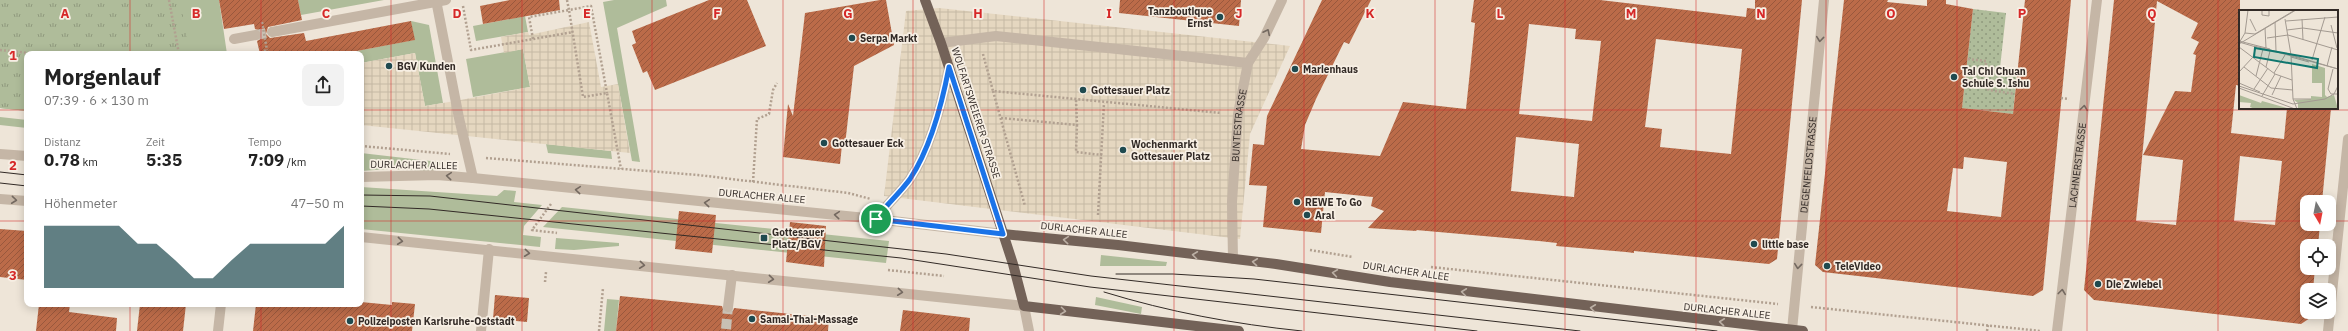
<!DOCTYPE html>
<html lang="de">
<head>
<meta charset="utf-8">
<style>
  :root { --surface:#fff; --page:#f2f2f2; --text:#222; --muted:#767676; --accent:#1f4a4f }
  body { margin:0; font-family:"IBM Plex Sans",sans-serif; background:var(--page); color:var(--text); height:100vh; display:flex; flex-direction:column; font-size:15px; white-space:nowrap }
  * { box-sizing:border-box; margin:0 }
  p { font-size:13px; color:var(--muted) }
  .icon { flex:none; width:22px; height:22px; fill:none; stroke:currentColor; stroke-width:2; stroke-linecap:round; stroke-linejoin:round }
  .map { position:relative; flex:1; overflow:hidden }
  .drawer { position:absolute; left:24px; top:51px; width:340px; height:256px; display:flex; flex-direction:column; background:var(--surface); border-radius:8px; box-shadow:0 2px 10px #0003 }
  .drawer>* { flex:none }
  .needle { width:26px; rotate:170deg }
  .buttons { position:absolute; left:2300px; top:195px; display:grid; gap:8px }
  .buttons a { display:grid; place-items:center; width:36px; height:36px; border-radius:8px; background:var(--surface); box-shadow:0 2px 10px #0003; font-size:20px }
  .pin { position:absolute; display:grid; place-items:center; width:34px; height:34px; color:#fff; margin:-17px; border:2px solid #fff; border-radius:50%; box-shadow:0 1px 4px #0007 }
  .round { display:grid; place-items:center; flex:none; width:42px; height:42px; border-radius:8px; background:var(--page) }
  .head { display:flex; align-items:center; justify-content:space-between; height:68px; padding:0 20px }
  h1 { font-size:22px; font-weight:800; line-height:30px }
  .metrics { display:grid; grid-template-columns:repeat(3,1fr); gap:6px; height:68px; padding:4px 20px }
  .metrics div { display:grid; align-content:center }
  .metrics b { font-size:17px; font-weight:800 }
  .metrics small { font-size:11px; font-weight:400 }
  .metrics p { font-size:11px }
  .chart { height:112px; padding:8px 20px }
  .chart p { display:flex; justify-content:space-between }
  .chart svg { width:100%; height:72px; margin-top:4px; fill:var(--accent); opacity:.7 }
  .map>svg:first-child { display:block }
  .grass { fill:#afbc9a }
  .park { fill:url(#park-tufts) }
  .garden { fill:url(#garden-dots) }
  .plaza { fill:url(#plaza-grid) }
  .building { fill:url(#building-hatch); fill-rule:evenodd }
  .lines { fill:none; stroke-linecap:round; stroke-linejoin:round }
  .minor-tunnel { stroke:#c8c0b4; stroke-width:10; stroke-dasharray:10 5; stroke-linecap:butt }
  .path { stroke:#b1a090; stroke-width:2.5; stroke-dasharray:2 2; stroke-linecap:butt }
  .minor { stroke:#c5b6a6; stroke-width:10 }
  .major { stroke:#736258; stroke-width:10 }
  .tram { stroke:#322a26; stroke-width:1 }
  .path-bridge { stroke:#b1a090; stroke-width:2.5; stroke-dasharray:2 2; stroke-linecap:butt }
  .oneway { stroke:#746960 }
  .oneway2 { stroke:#bcb0a5 }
  .route-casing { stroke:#fff; stroke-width:8 }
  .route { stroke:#1a73e8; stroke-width:5 }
  .grid { fill:none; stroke:#d62828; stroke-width:1; stroke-opacity:0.55 }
  .poi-dot { fill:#1f4a4f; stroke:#f7efe4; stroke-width:1.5 }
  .labels { text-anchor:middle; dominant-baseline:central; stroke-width:3.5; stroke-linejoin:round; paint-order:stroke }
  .poi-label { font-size:10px; font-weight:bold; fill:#322a26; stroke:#f7efe4; text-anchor:start }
  .street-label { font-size:10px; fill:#322a26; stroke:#f7efe4 }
  .inset-road { fill:none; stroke:#a39a91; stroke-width:1 }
  .view { fill:#0f766e; fill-opacity:0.15; stroke:#0f766e; stroke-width:2 }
  .inset-edge { fill:none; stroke:#322a26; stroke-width:2 }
  .grid-label { font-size:13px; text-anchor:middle; font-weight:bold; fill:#d62828; stroke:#f7efe4; stroke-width:3.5; stroke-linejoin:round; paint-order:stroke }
</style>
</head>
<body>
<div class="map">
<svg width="2348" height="331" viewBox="0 0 2348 331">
  <defs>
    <pattern id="park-tufts" width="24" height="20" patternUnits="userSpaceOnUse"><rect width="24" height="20" fill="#afbc9a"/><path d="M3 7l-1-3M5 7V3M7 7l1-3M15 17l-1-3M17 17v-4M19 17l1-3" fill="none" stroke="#8f997d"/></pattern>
    <pattern id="garden-dots" width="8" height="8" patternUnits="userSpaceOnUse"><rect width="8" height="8" fill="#afbc9a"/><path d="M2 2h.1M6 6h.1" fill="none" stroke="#8f997d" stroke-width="1.8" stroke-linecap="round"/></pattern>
    <pattern id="plaza-grid" width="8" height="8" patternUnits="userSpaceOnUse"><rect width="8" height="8" fill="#e5d7c0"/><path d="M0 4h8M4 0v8" fill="none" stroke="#c5b9a5"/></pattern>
    <pattern id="building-hatch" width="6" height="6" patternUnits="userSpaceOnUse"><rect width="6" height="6" fill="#bb6b49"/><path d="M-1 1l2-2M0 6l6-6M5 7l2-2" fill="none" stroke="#99583d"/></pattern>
  </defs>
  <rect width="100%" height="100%" fill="#eee5d8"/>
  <!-- grass -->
  <g class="grass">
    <path d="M0,0H219L227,54H27V111L0,108Z"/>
    <path d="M298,0H384L301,15Z"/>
    <path d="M614,0H666L667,6L617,28L640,162L632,161L603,2Z"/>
    <path d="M525,16L528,32L476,41L473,26Z"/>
    <path d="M411,21L429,25L443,103L425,106L415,53L361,63V54H341L414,40Z"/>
    <path d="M523,49L530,87L473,97L466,59Z"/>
    <path d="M0,117L27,120V128L0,125Z"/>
    <path d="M546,144L611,151L612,159L548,153Z"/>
    <path d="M361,153L439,162L441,163L434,171L390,169L361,171Z"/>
    <path d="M361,187L497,196L504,190L516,191L514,202L542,205L524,226L523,235L541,237L540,247L361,229Z"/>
    <path d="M562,207L889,241L886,263L543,227Z"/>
    <path d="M556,238L619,243V246L574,250L555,249Z"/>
    <path d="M1101,255L1167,262L1166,266H1100Z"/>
    <path d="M1096,297L1142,307L1141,314L1095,305Z"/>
    <path d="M607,299L619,300L616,331H604Z"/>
  </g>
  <!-- park -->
  <path class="park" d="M0,0H180L190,54H27V111L0,108Z"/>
  <!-- garden -->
  <path class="garden" d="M1973,9L2006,13L2000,68L2017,70L2013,114L1962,108Z"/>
  <!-- plaza -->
  <g class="plaza">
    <path d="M939,8L1290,46L1250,134L1240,239L884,196L906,11Z"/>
    <path d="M589,22L601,87L618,84L630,153L361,125V63L415,53L425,106L455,101L530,87L523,49L504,53L501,37L528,32L529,35Z"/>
  </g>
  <!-- building -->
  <g class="building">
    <path d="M219,0H298L302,20L268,27L266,34L270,38L304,33L306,41L411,21L415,40L341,54H260L257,41L262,38L261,31L255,29L254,24L224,29Z"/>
    <path d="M510,0H559L560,10L483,24L480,6Z"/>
    <path d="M709,0H747L766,46L655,90L647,71L643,73L632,45L636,43L632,31Z"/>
    <path d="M880,0H886L894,45L854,66L845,145H842L840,164L783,157L788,104L793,116L805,13Z"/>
    <path d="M1120,0H1241L1239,26L1119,13Z"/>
    <path d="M1322,0H1371L1349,44L1344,42L1316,99L1305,125L1301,149L1380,156L1403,102L1466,109L1475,23L1471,22L1474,0H1600L1746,17L1747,8L1755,9V0H1802L1777,259L1769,264L1634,251V253L1626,252L1556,246L1557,243L1539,241L1416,230L1417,231L1368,228L1384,211L1371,206L1373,197L1325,192L1321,233L1263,227L1267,186L1249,185L1253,144L1264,145L1267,116ZM1529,24L1576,29L1575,39L1601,41L1592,121L1519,114ZM1656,39L1742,49L1731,154L1660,147L1662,129L1645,127ZM1516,137L1579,144L1574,197L1511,191Z"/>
    <path d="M1844,0H1888L1887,2L1927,6V0H1946V4L1973,9L1962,108L2013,114L2025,0H2071L2043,290L2033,296L1823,272L1815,265ZM1964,157L2007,162L2001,217L1947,211L1953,168L1963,169Z"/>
    <path d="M2114,0H2240V86L2236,85L2231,133L2284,139L2287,108H2331L2322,202H2307V224H2320L2318,246H2307V268H2315L2313,290H2307V312H2311L2310,318L2301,324L2094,300L2084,290ZM2157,1L2198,23L2191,38L2199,42L2193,54L2196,55L2191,92L2175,91L2143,155L2183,160L2176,225L2136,221ZM2240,156L2282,161L2275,225L2234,221Z"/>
    <path d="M679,211L716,215L712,253L675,249Z"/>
    <path d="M790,222L826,226L824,267L786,262Z"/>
    <path d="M0,229L27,231V280L0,277Z"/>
    <path d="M495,295L529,298L527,322L493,319Z"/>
    <path d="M620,296L722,306L724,312L728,313L733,311L734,308L829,318L828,331H616Z"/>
    <path d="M361,302L392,305V302L415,304L412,331H253L256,304H361Z"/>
    <path d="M39,304H70L69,312L117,318L116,331H36Z"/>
    <path d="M140,304H186L183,331H137Z"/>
    <path d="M903,310L970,318L969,331H900Z"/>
  </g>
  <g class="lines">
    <!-- minor-tunnel -->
    <g class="minor-tunnel">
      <path d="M256,35L272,32"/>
      <path d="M726,329L728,307"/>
    </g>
    <!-- path -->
    <g class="path">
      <path d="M169,0L179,54"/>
      <path d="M567,0L569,10L591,6L607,93"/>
      <path d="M463,6L471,50L573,32"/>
      <path d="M533,39L529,17L569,10L583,97L607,93L621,169"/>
      <path d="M0,50L39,54"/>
      <path d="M264,51L267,50L268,54"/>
      <path d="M983,54L993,91L1221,113"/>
      <path d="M1968,59L1986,61L1984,87L1989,90L2015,94"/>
      <path d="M993,91L1025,206"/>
      <path d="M2061,98L2069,99"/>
      <path d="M1076,100L1077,125"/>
      <path d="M1001,118L1077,125L1076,152L1102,155"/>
      <path d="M361,146L450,154"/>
      <path d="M486,158L698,175L848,193L871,199"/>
      <path d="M753,182L757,119L769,114L773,90L777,83"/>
      <path d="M551,204L532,230L557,233"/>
      <path d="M1098,215L1104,103"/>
      <path d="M1310,250L1353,257"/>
      <path d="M1431,267L1778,304"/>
      <path d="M888,270L944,276"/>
      <path d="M545,282L546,272"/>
      <path d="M1811,307L2041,331"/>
      <path d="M599,331L603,288"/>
      <path d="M1987,331L1988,325"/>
    </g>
    <!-- minor -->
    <g class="minor">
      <path d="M436,0L459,118L473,178"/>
      <path d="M272,32L446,0"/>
      <path d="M234,39L256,35"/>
      <path d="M941,43L996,36L1248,63"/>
      <path d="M0,154L27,156"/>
      <path d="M361,177L437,175L473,178L876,219L1003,234"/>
      <path d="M0,199L27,201"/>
      <path d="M876,219C886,205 900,193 910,179C931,147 942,104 949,67"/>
      <path d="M361,237L1024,306L1029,331"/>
      <path id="s1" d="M1233,259L1232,202L1238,114L1248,63L1264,38L1282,0"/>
      <path d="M728,307L732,275"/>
      <path id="s2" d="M1792,330L1824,0"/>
      <path d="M218,331L221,304"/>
      <path d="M481,331L489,249"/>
      <path id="s3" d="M2057,331L2097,0"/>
      <path d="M2328,331L2348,139"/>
    </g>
    <!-- major -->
    <g class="major">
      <path d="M925,0L941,43L1013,264L1024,306L1239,331"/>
      <path d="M1003,234L1118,245L1276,264L1390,282L1803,331"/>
    </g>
    <!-- tram -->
    <g class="tram">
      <path d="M0,172L27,175"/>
      <path d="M0,183L27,186"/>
      <path d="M361,195L430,196L946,254L1091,276L1580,331"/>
      <path d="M361,206L429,209L901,258L1090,287L1477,331"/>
      <path d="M1116,274H1173L1254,279L1717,331"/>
      <path d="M1104,292C1169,312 1234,324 1302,331"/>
    </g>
    <!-- path-bridge -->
    <path class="path-bridge" d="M262,22L267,50"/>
  </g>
  <!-- one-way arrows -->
  <defs><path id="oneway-chevron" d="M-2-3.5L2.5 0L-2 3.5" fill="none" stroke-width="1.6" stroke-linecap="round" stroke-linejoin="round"/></defs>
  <g class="oneway">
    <use href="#oneway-chevron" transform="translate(1267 32) rotate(-64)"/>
    <use href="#oneway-chevron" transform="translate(1820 39) rotate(96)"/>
    <use href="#oneway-chevron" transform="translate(2084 108) rotate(-83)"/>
    <use href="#oneway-chevron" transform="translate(449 176) rotate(-175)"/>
    <use href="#oneway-chevron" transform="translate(578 190) rotate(-175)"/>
    <use href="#oneway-chevron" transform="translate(14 200) rotate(6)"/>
    <use href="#oneway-chevron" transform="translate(707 203) rotate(-175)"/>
    <use href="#oneway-chevron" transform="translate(837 215) rotate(-175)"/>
    <use href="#oneway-chevron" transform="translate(400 241) rotate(6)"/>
    <use href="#oneway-chevron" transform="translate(527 253) rotate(6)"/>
    <use href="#oneway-chevron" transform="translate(642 265) rotate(6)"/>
    <use href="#oneway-chevron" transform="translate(1798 266) rotate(96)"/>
    <use href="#oneway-chevron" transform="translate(771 279) rotate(6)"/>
    <use href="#oneway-chevron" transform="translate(900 292) rotate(6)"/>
    <use href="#oneway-chevron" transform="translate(2062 292) rotate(-83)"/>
  </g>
  <g class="oneway2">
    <use href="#oneway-chevron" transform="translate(1066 240) rotate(-175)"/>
    <use href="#oneway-chevron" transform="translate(1195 255) rotate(-173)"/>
    <use href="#oneway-chevron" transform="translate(1255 262) rotate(-174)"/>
    <use href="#oneway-chevron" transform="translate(1335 273) rotate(-172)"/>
    <use href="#oneway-chevron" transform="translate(1464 292) rotate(-173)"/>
    <use href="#oneway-chevron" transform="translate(1593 308) rotate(-173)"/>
    <use href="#oneway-chevron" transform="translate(1063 311) rotate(7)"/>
    <use href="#oneway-chevron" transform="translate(1722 322) rotate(-174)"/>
  </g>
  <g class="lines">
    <!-- route casing -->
    <g class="route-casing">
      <path id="route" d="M949,67L1003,234L876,219C886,205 900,193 910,179C931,147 942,104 949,67Z"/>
    </g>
    <!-- route -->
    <use href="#route" class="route"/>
  </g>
  <!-- grid -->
  <path class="grid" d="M130,0V54M261,0V54M391,0V331M522,0V331M652,0V331M783,0V331M913,0V331M1044,0V331M1174,0V331M1304,0V331M1435,0V331M1565,0V331M1696,0V331M1826,0V331M1957,0V331M2087,0V331M2218,0V331M0,110H27M361,110H2348M0,221H27M361,221H2307M2329,221H2348M130,304V331M261,304V331"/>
  <!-- markers -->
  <g class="poi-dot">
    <circle cx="1220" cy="17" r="4"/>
    <circle cx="852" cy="38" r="4"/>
    <circle cx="389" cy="66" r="4"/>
    <circle cx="1295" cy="69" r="4"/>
    <circle cx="1954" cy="77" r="4"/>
    <circle cx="1083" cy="90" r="4"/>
    <circle cx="824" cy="143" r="4"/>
    <circle cx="1123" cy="150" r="4"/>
    <circle cx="1297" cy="202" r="4"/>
    <circle cx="1307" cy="215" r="4"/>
    <rect x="760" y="234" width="8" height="8" rx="2"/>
    <circle cx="1754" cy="244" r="4"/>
    <circle cx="1827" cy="266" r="4"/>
    <circle cx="2098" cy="284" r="4"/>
    <circle cx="752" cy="319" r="4"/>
    <circle cx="350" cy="321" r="4"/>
  </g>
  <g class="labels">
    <!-- poi labels -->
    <g class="poi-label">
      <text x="1212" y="11" text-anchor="end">Tanzboutique<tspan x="1212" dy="12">Ernst</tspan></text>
      <text x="860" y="38">Serpa Markt</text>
      <text x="397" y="66">BGV Kunden</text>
      <text x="1303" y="69">Marienhaus</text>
      <text x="1962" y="71">Tai Chi Chuan<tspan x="1962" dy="12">Schule S. Ishu</tspan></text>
      <text x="1091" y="90">Gottesauer Platz</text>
      <text x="832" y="143">Gottesauer Eck</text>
      <text x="1131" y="144">Wochenmarkt<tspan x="1131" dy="12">Gottesauer Platz</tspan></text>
      <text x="1305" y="202">REWE To Go</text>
      <text x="1315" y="215">Aral</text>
      <text x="772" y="232">Gottesauer<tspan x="772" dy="12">Platz/BGV</tspan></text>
      <text x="1762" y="244">little base</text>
      <text x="1835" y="266">TeleVideo</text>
      <text x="2106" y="284">Die Zwiebel</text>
      <text x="760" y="319">Samai-Thai-Massage</text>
      <text x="358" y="321">Polizeiposten Karlsruhe-Oststadt</text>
    </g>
    <!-- street labels -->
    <g class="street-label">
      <text transform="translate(976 113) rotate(72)">WOLFARTSWEIERER STRASSE</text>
      <text stroke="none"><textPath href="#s1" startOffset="134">BUNTESTRASSE</textPath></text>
      <text transform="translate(414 165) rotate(1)">DURLACHER ALLEE</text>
      <text stroke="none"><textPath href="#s2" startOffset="166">DEGENFELDSTRASSE</textPath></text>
      <text stroke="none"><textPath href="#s3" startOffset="167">LACHNERSTRASSE</textPath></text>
      <text transform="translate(762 196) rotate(5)">DURLACHER ALLEE</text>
      <text transform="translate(1084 230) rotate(6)">DURLACHER ALLEE</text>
      <text transform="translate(1406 271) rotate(8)">DURLACHER ALLEE</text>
      <text transform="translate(1727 311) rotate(6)">DURLACHER ALLEE</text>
    </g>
  </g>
  <!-- overview -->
  <g transform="translate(2239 10)">
    <rect width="99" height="99" fill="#eee5d8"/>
    <path d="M73,54L86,58V85L88,87L95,85L99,99H59V93L55,90L72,89V86L83,87V73H73ZM0,85L22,93L23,91L48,98L16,99L11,97L12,93L0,92Z" fill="#afbc9a"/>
    <path class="inset-road" d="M23,0V5L30,6V0M11,9L17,21M46,9L52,45L99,59M63,9L64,30M47,11L99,7M36,12L37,41M92,15L98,38M26,18L27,38M48,20L64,18L99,23M6,23L16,24L56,0M28,28L49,25L99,40M0,31L31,39M0,32L17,37M0,33L6,23L9,0M78,33L86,7M0,34L57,0M15,36L52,45L54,89L58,99M0,37L36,64L53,70M27,39L99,59M52,47L70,52M73,50L78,33M88,56L93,37M5,57L32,78L54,80M27,57L31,41M94,59L89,79L92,84H99M0,62L14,47L17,37M35,63L46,45M17,66L24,39M0,73L21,82M0,76L54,94L86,89L95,84L99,76M0,78L56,99M15,79L29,58M33,85L42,66M23,86L36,64M54,89H72"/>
    <path class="view" d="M16,38L79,49L78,58L15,47Z"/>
    <rect width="99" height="99" class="inset-edge"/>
  </g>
  <g class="grid-label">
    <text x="65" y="18">A</text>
    <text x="196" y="18">B</text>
    <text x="326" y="18">C</text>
    <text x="457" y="18">D</text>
    <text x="587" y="18">E</text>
    <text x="717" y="18">F</text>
    <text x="848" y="18">G</text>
    <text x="978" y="18">H</text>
    <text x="1109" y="18">I</text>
    <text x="1239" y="18">J</text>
    <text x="1370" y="18">K</text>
    <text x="1500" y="18">L</text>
    <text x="1631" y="18">M</text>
    <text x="1761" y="18">N</text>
    <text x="1891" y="18">O</text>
    <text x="2022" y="18">P</text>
    <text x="2152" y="18">Q</text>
    <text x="13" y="60">1</text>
    <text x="13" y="170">2</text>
    <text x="13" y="280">3</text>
  </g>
</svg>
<div class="buttons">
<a><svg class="needle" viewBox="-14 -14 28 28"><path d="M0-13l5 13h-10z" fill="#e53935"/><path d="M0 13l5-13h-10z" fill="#767676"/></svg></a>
<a><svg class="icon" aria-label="locate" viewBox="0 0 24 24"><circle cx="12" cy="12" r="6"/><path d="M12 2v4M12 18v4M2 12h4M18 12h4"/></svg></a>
<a><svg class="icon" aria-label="layers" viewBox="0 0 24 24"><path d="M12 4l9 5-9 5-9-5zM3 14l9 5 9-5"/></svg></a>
</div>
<div class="pin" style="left:876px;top:219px;background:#1e9e55"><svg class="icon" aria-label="arrive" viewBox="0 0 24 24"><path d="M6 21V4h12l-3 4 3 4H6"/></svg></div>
<section class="drawer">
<div class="head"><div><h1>Morgenlauf</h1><p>07:39 · 6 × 130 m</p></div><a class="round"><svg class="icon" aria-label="share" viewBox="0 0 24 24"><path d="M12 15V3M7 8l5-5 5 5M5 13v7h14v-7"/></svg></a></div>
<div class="metrics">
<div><p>Distanz</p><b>0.78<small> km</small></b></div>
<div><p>Zeit</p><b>5:35</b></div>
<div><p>Tempo</p><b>7:09<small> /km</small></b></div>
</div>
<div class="chart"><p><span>Höhenmeter</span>47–50 m</p>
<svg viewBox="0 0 160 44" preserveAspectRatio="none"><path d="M0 44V6L10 6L20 6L30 6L40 6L50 17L60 17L70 27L80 38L90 38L100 27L110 17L120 17L130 17L140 17L150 17L160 6V44z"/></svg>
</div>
</section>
</div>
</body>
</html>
